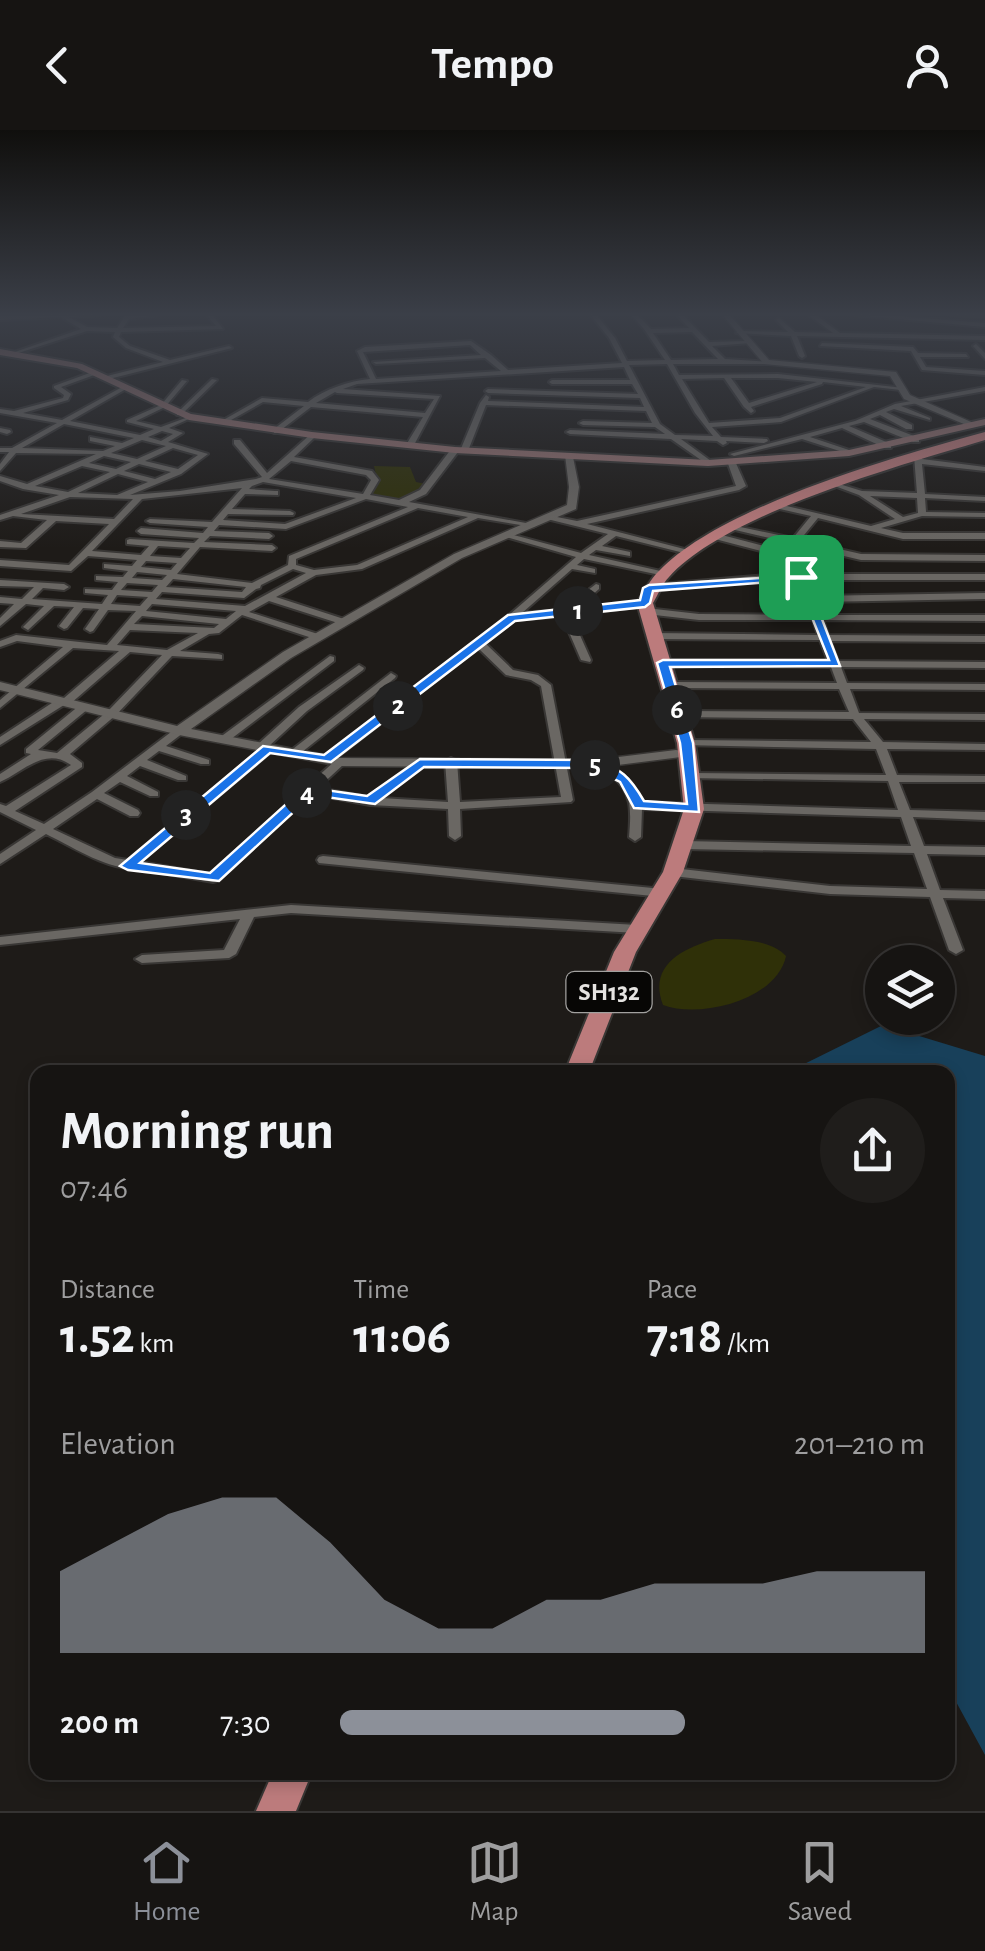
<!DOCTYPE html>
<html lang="en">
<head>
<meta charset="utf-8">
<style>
  :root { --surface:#161412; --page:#1f1d1b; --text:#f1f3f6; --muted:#9e9e9f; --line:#353332; --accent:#8c9099 }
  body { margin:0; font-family:"Alegreya Sans",sans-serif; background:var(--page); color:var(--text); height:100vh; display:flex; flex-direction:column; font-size:38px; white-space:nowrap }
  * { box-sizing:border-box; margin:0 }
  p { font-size:32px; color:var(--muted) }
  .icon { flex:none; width:55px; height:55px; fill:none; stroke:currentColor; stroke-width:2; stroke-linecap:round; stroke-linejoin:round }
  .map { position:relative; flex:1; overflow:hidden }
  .details { position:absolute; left:30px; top:935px; width:925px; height:715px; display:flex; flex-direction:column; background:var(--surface); border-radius:20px; box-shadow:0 5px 15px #0003,0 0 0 2px var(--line) }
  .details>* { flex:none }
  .tools { position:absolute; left:865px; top:815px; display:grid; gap:20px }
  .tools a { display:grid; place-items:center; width:90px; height:90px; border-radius:50%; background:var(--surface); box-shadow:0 5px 15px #0003,0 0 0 2px var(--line); font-size:50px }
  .pin { position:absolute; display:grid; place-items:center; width:85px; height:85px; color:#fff; margin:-42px; border-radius:20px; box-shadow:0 5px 15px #0006 }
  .km { position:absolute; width:50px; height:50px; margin:-25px; border-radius:50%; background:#222; color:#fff; font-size:28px; line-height:50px; text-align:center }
  .round { display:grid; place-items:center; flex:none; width:105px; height:105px; border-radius:52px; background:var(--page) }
  .head { display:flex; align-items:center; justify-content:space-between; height:170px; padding:0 30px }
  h1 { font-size:55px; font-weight:700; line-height:75px }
  .stats { display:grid; grid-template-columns:repeat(3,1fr); gap:15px; height:170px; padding:10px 30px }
  .stats div { display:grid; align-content:center }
  .stats b { font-size:50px; font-weight:700 }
  .stats small { font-size:28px; font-weight:400 }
  .stats p { font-size:28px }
  .chart { height:280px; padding:20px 30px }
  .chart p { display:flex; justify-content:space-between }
  .chart svg { width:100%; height:180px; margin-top:10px; fill:var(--accent); opacity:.7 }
  ul { padding:0 30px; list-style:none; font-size:32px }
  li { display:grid; grid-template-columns:160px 120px 1fr; align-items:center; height:75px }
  li i { height:25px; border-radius:12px; background:var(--accent) }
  header { display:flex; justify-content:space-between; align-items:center; height:130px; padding:0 30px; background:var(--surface); font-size:45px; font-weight:700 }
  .tabs { display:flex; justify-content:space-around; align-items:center; height:140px; border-top:2px solid var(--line); background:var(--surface); font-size:28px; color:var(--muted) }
  .tabs a { display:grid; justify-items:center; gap:5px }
  .tabs .selected { color:var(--accent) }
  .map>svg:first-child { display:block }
  .green { fill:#2f3008 }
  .water { fill:#18405a }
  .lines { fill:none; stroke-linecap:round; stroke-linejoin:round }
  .minor-casing { stroke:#393735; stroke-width:4 }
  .tertiary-casing { stroke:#393735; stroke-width:3 }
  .secondary-casing { stroke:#393735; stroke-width:4 }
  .primary-casing { stroke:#393735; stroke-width:4 }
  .minor { fill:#6a6763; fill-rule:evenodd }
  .tertiary { fill:#6a6763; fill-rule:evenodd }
  .secondary { fill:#937170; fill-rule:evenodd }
  .primary { fill:#bc7b7c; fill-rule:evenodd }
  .route { fill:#1a73e8; stroke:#fff; stroke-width:2.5; fill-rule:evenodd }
  .labels { text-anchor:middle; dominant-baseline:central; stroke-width:10; stroke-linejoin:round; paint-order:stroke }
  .shield { fill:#070605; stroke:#a2a19f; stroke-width:2.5 }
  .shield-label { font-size:25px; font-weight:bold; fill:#e5e3e1 }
</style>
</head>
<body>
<header><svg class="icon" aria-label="back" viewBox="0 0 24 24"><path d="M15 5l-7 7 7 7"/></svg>Tempo<svg class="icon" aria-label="person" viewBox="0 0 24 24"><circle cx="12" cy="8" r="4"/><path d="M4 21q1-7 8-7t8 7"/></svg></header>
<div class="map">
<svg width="985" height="1681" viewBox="0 0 985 1681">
  <rect width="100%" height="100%" fill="#1e1b18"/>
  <!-- green -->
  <g class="green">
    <path d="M374,336L410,337L416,352L426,354L400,371L369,366L378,353Z"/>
    <path d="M715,809C737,809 770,809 786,826C777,870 700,889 663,875C648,836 681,819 715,809Z"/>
  </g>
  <!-- water -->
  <path class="water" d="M883,895L985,926V1625L948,1557V942H788Z"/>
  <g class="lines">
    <!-- minor casing -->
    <g class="minor-casing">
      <g id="minor">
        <path d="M62,183H125L69,187L87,197L117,198L127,183H133L131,186L172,183L129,189L123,198L216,196L205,183H211L223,199L121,202L119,207L130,216L170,230L229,216L232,218L105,250L103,247L163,232L126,218L113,207L115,202L87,201L12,225V223L81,199L61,187L0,190V186Z"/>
        <path d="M589,183H595L615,208L627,231L665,230L644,199L630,183H636L651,199L689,198L675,183H681L709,212L747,211L750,213L712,216L725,229L770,232L767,234H673L679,245L778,244L904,258L901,260L874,257L781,292L712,297L721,307L767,309L768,311L764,313L726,311L727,313L723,315L717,311L681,309L711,331L712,333L708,335L671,309L570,304L566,302L570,300L665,304L655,297L583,295L579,293L583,291L652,293L646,281L486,275L468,321L464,323L460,321L480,273L486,265L489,267L488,271L644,277L640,268L488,263L485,261L488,259L638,264L632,254H552L549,252L552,250H630L624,237L357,254L343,259L440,266L414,315L410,317L406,315L423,287L311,277L277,303H274V299L304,276L263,272L224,294L218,293L262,268L308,272C325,259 349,251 370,249L357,221L365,217L471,211L491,225L508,240L622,233L609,208ZM692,202L718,229L671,230L653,203ZM470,215L481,225L373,232L376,234L485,228L501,241L376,249L363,222ZM667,234L695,283L713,306L675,305L660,294L629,235ZM724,248L744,277L751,283L754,281L751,277L822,254L823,252L866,257L780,288L709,293L682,249ZM731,248H778L817,252L749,273ZM335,262L337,263L434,269L425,283L316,273Z"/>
        <path d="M806,183H813L840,203L985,206V210L797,206L805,226L802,228L799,226L791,206L736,203L739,201L788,202L776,190L779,188L795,202L833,203Z"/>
        <path d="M833,183H860L985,193V197Z"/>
        <path d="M947,183H985V186L950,185Z"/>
        <path d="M822,213L913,217L918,223L966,224L968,227H920L926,237L985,241V245L922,240L911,221L820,216Z"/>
        <path d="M976,214L985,223V229L973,216Z"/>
        <path d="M95,241L97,244L61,257L71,264L68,270L23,283L62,290L124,256L126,259L70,291L140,305L154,299L127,292V290L161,275L182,250L187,251L165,277L136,291L161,297L191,286V288L169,298L183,303L168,312L208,324L181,344L130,365L180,361L256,349L262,347L234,314V310H240L267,343L312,303H315V307L294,327L372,341L379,350L370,365L399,370L420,360L452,318H458V322L426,364L409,372L537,395L533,397L478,388L362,439L316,445L276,467L347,490V494H341L269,471L249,482L321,505V509H315L242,485L219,503L209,504L180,521L218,524L222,525V529L172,526L116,585L70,624L82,633V637L15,681L44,694L92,662L175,599H183V603L166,616L209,630V634H201L159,621L147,630L186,646V650H178L140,636L127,646L158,662V666H150L120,652L104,663L138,680L140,683L138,686H130L97,669L53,699L115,728L128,730L260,620L255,617L257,615L299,577L359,535L364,538L363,540L307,581L269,616L274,619L272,621L140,732L210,744L336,630L340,629L346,632L344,634L318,658L368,667L420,629L426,632L424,634L381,668L448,672L445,631L451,628L457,631L460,672L561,667L541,556L531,550L506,545L478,518L331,632L327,633L321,630L509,485L576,427L506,407V403L581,423L608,404L547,389V385L577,391L736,356L727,331L731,329L735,331L746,356L739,360L587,394L696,422L692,425L616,406L602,416L630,422V426L596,420L589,425L665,442V446L584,429L577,435L595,439V443L572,439L522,483L562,480L596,454L599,455V459L576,479L648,471L650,473L645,476L571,485L591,530L590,532L581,530L562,486L515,490L485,513L513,540L538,545L551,555L573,670L571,672L460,679L461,706L455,710L449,706L448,679L370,675L312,664L217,751L213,752L133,738C108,740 69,715 46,704L0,734V724L36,700L0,682V674L6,676L71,635C45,616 23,642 0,652V644L31,624L26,623V619L80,575H88V579L38,620L57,623L108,581L162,525L130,522L70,574L64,575L0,615V607L58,569L64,568L119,521L73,518L0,578V570L63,517L17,511L0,517V511L16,505L107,515L136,481L108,480L93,501L90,502L85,499L99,479L83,478L67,498L64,499L59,496L74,477L54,476L28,500L23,497L44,476L26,474L0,496V488L14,474L0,473V467L22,469L34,457L0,456V450L64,454L69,457L64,460L43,458L32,469L102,474L108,465L85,463V459L112,460L118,452L96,450V446L123,447L128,441L104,438V434L132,436L137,430L88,426L71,441L0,436V430L69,435L109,394L56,391L26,418L0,417V411L21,413L47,390L13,386L0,390V385L59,365L23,359L0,351V346L27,354L96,324L16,323L0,341V334L9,322H0V318H12L57,293L0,283V279L14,281L63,268L64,265L54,258V256ZM64,294L134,308L122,313L90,307V311L115,316L103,321L22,318ZM162,301L173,304L161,311L148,307ZM142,310L166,316L137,329L111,323ZM173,318L198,325L178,339L145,331ZM104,326L131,332L116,339L89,333ZM291,331L366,345L371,350L363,364L269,349ZM139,334L171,342L155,349L124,341ZM82,336L110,342L68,362L35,356ZM118,344L148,352L117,365L78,363ZM263,352L356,368L285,394L223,390L228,384L293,385L294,383L290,381L232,379L245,364L278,365V361H275L249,359L252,356ZM242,358L212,392L150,389L146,391L150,393L208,397L203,403L141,398L137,401L141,404L199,408L194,413L130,409L127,410V414L149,416L141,425L92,421L142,369ZM70,367L133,369L114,389L21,384ZM366,369L408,377L289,426L288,435L252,453L177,444L200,417L272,421L276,418L272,415L204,412L210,406L269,409L273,406L269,403L214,401L219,395L286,399ZM418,378L468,387L357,435L314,440L296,435V429ZM158,416L190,418L181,428L150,426ZM146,431L177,433L171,440L141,437ZM293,439L306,443L245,476L156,469L162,462L244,468L256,459L260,458L261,455ZM137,442L167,445L162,450L132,448ZM173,449L246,457L242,462L166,457ZM127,453L158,455L152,462L121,460ZM117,465L148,467L140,476L111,474ZM152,474L236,481L226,489L146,481ZM142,486L219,494L214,498L134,494ZM130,500L198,503L167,520L117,515Z"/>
        <path d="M212,249L217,250L181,285H177V283Z"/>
        <path d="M985,257V261L901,276L930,288V290L894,279L886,282L912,295V299H906L880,285L870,289L919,308V312H913L864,292L849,296L891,314V318H885L842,298L810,307L852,321V325L802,309L734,326L730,324L855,291L895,274Z"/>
        <path d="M0,298L10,300L11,302L7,304L0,302Z"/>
        <path d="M918,324H921L922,329L985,337V341L922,334L925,364L985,367V371L925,368L926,382L985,383V387L922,386L881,398L903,403H985V409H903L818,388L800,410L861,424L985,425V431L861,430L797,415L807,444H985V450H809L815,466L985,463V469L817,472L821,485H985V491L823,490L828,505L985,506V512L830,511L838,531L985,532V538L841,537L847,553L985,554V560L850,559L859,583L985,584V590L864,589L883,612L985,614V620L887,619L897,645L985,646V652H899L910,680L985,682V690L913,687L924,716L985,717V725L927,724L940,760L985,761V769L943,768L963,820L956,824L949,820L930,767L830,764L673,746L667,742L673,738L830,756L927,759L914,723L684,719L678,715L684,711L911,716L901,687L642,679L641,707L635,711L629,707C631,683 633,660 611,646C604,641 595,638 588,634L594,631L598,632C619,640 634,649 641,672L898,680L888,651L688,648L686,646L692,643L886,645L876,619L682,615L681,613L686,610L871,612L853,589L679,587L674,584L679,581L849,582L839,559L671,558L666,555L671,552L837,553L831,537L663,536L658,533L663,530L828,531L820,510L652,509L647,506L652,503L818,505L813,490H699L646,484L641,481L646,478L699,484L812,485L800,450H772L649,461L644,458L649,455L767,445L761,421L715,409V405L718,404L768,417L776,444H799L790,413L731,399V395L793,408L811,386L771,377L770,375L774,373L871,396L895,389L859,365L832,355L836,353L862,361L917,363L914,326ZM870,366L917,368L918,383L903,387Z"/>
        <path d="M330,526L334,527V531L227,612H219V608Z"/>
        <path d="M391,543L396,546L395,548L297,626H289V622Z"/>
        <path d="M323,726L663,759L669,763L663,767L319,733L317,730L319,727Z"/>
        <path d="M291,775L637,795L644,799L637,803L291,783L254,787L236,824L229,828L142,833L135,829L142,825L224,820L240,789L0,815V807Z"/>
      </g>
    </g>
    <!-- tertiary casing -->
    <g class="tertiary-casing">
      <g id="tertiary">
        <path d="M721,183H728L769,230L896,242L910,265L978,295L971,297L904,269L890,246L764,234Z"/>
        <path d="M565,325L573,327L579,357L576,379L462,428L291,528L191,599L340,628L594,630L676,620L681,621V627L594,638L340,636L179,605L0,560V552L177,596L283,522L454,424L567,375L569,357Z"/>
      </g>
    </g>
    <!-- secondary casing -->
    <g class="secondary-casing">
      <path id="secondary" d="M0,219L82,234L191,284L312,302L455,317L708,330L849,320L985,289V295L849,326L708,336L455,323L312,308L189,290L77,238L0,225Z"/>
    </g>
    <!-- primary casing -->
    <g class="primary-casing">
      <g id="primary">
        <path d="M985,302V310C901,335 727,383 669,447C662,454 658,465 653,473L695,613L704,679L683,742L636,822L589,942H565L614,822L663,742L684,679L677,613L637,473C644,463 650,449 659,441C721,376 897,326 985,302Z"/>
        <path d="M273,1642H312L296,1681H256Z"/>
      </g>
    </g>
    <!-- minor -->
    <use href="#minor" class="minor"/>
    <!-- tertiary -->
    <use href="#tertiary" class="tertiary"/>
    <!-- secondary -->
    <use href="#secondary" class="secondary"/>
    <!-- primary -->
    <use href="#primary" class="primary"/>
  </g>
  <!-- sky -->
  <linearGradient id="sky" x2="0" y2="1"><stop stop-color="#100f0d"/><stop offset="0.44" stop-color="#3b3f48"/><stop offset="1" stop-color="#3b3f48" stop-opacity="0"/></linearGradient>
  <rect width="985" height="419" fill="url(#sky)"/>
  <!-- route -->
  <path class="route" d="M805,445L840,536L670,537L693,613L699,682L634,678L620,652L592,638L424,637L375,674L312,665L219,751L128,740L120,736L263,616L324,625L508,485L640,470L643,458L649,455ZM797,450L829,530H663L657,533L680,613L687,674L644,671C630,647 621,638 594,630L420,629L367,666L305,657L210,743L140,733L270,623L331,632L515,491L645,477L650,473L653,461Z"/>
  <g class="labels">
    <!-- shield labels -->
    <rect class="shield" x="566.5" y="842" width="85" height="40" rx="8"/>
    <g class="shield-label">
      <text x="609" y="862">SH132</text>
    </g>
  </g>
</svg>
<div class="tools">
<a><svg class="icon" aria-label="layers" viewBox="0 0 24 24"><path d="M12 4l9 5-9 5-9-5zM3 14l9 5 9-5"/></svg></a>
</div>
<div class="pin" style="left:801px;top:447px;background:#1e9e55"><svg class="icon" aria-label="arrive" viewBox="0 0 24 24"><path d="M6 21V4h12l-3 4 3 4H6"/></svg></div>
<b class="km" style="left:578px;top:481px">1</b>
<b class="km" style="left:398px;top:576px">2</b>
<b class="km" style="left:186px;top:685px">3</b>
<b class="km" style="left:307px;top:663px">4</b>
<b class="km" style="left:595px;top:635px">5</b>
<b class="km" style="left:677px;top:580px">6</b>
<section class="details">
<div class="head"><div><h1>Morning run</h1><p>07:46</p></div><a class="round"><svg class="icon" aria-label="share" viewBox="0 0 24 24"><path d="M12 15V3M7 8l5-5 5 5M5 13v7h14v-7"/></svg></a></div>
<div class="stats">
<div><p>Distance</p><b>1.52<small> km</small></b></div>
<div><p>Time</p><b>11:06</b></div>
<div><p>Pace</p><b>7:18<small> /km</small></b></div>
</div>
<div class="chart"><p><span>Elevation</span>201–210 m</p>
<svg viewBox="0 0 160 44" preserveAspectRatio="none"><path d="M0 44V24L10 17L20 10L30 6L40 6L50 17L60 31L70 38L80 38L90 31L100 31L110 27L120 27L130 27L140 24L150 24L160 24V44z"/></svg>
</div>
<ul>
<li><b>200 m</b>7:30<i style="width:59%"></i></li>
</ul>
</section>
</div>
<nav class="tabs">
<a class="selected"><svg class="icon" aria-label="home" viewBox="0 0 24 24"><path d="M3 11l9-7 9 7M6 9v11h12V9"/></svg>Home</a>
<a><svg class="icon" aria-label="map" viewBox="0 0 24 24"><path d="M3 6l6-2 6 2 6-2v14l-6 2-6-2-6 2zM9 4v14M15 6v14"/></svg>Map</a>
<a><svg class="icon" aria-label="saved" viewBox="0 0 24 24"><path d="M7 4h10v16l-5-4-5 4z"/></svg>Saved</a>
</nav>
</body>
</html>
